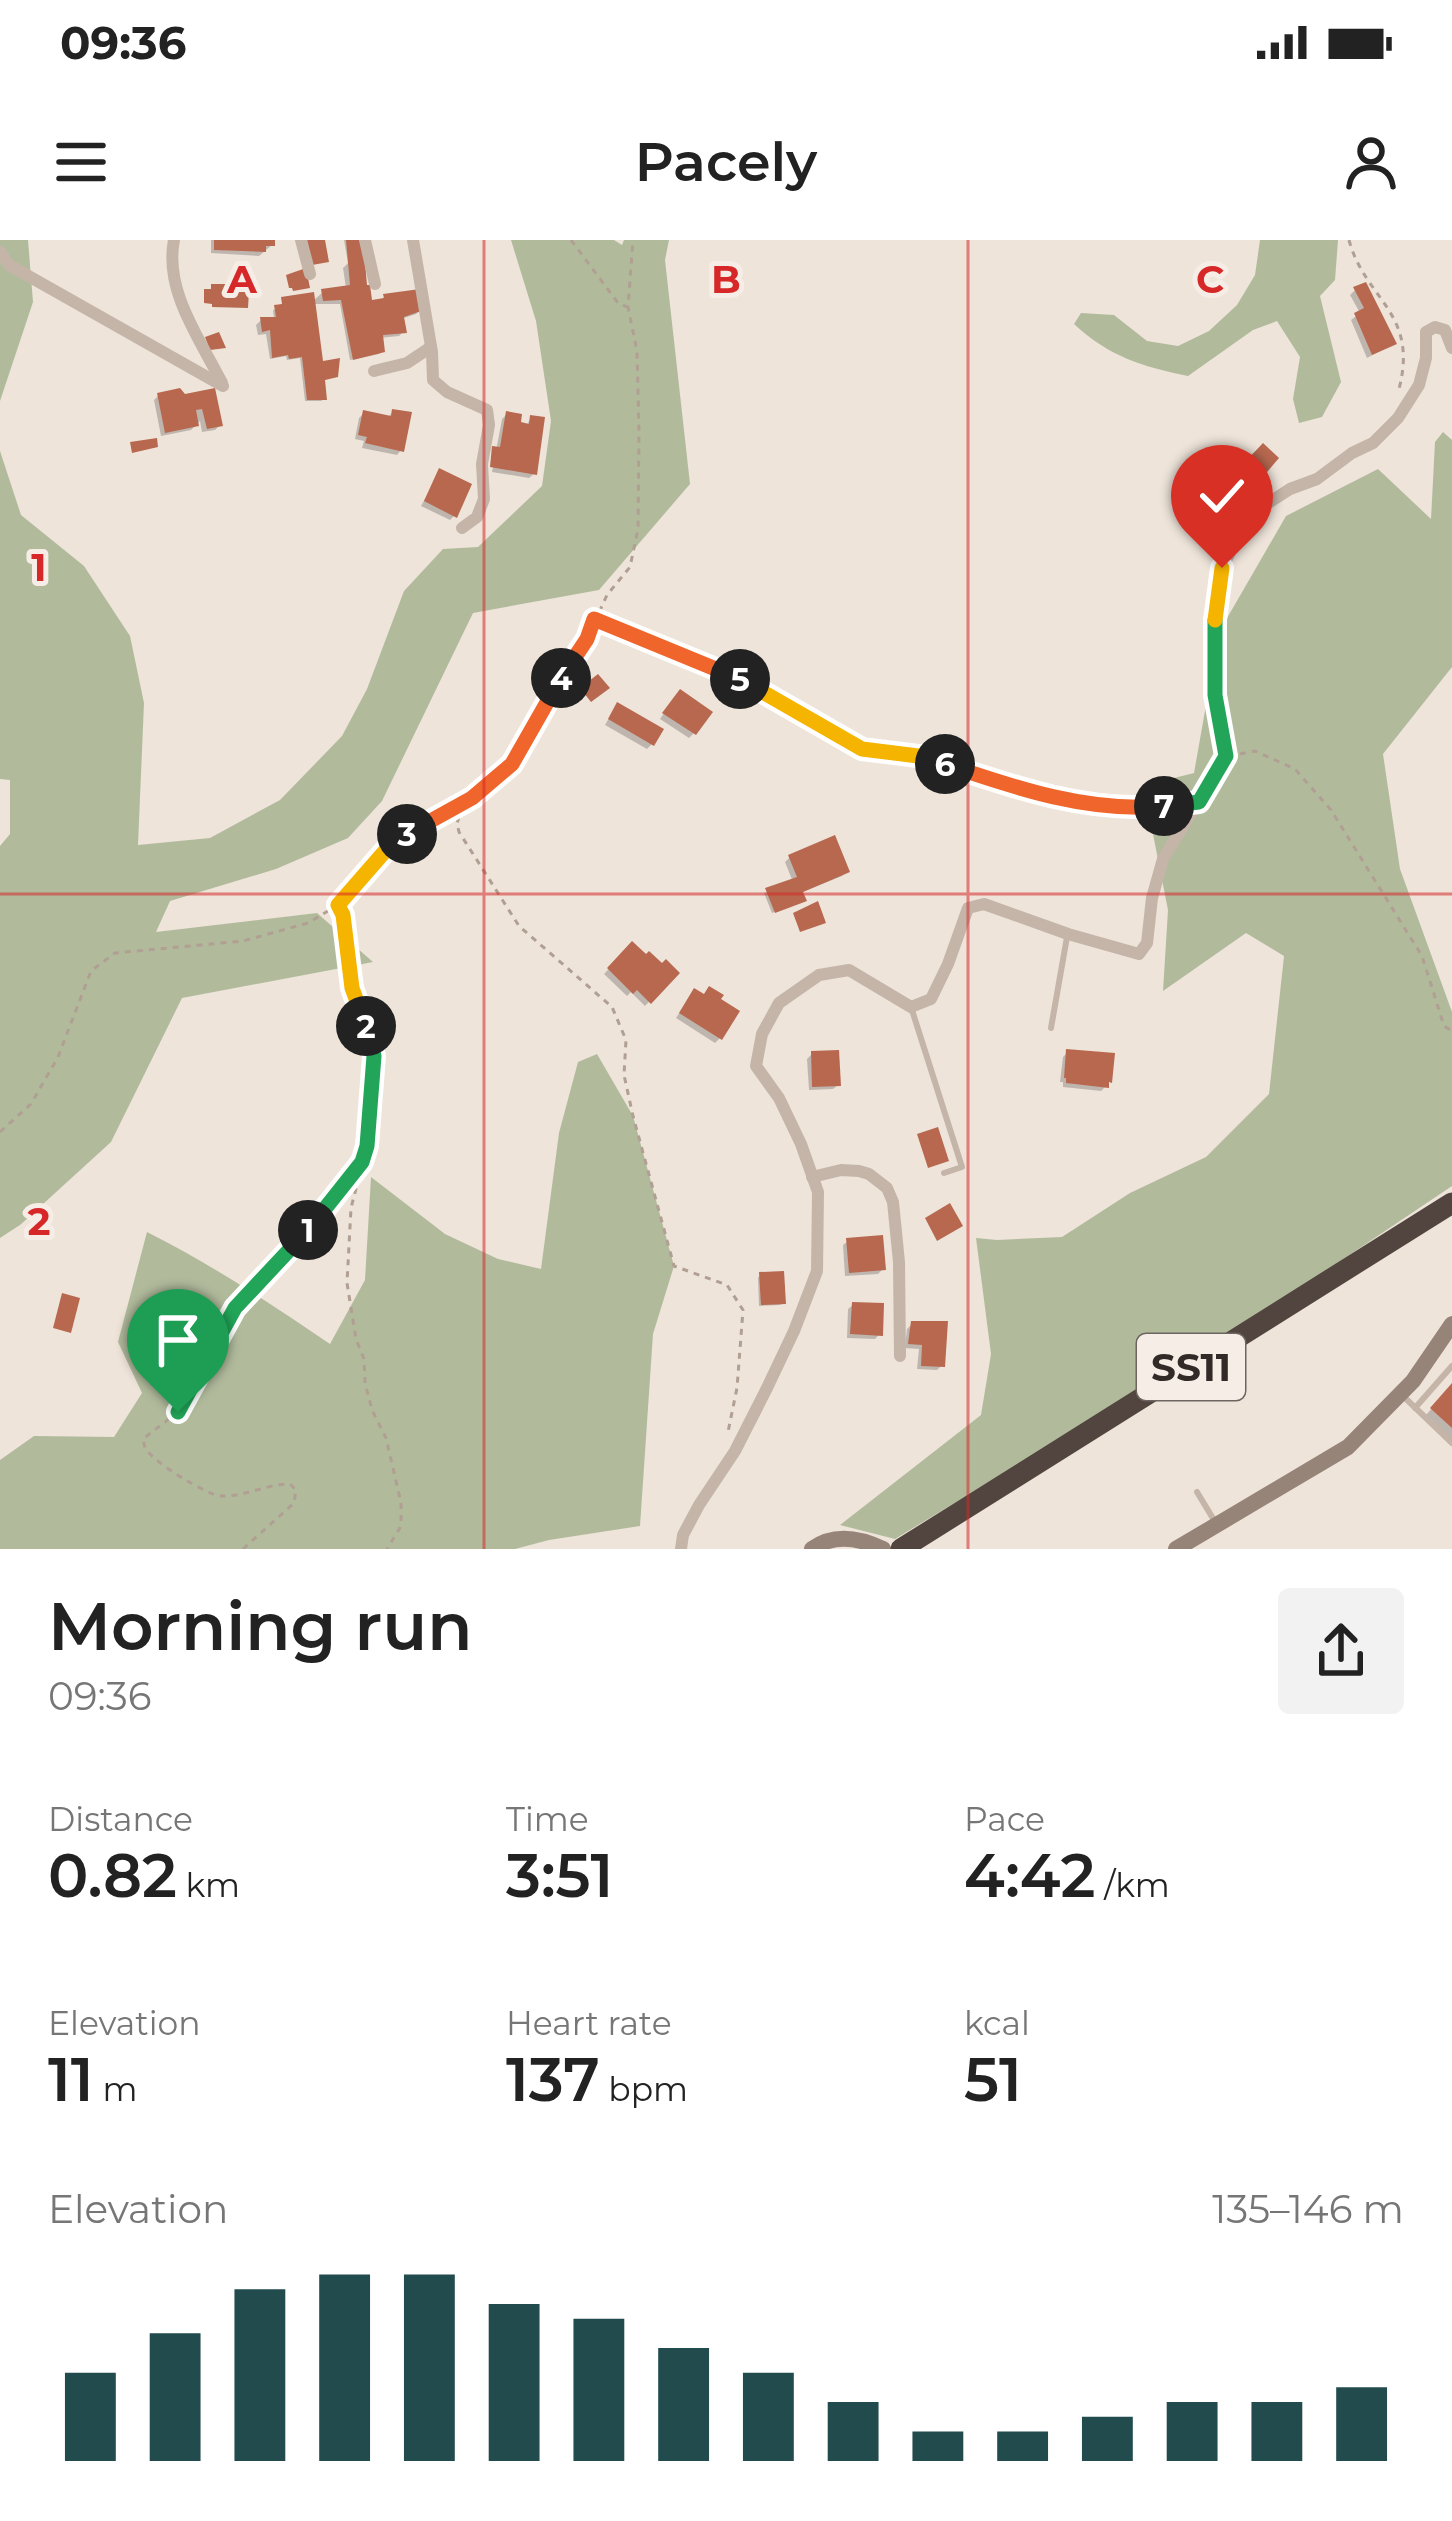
<!DOCTYPE html>
<html lang="en">
<head>
<meta charset="utf-8">
<style>
  :root { --surface:#fff; --page:#f2f2f2; --text:#222; --muted:#767676; --accent:#224b4e }
  body { margin:0; font-family:Montserrat,sans-serif; background:var(--page); color:var(--text); height:100vh; display:flex; flex-direction:column; font-size:45px; white-space:nowrap }
  * { box-sizing:border-box; margin:0 }
  p { font-size:39px; color:var(--muted) }
  .icon { flex:none; width:66px; height:66px; fill:none; stroke:currentColor; stroke-width:2; stroke-linecap:round; stroke-linejoin:round }
  .map { position:relative; height:1309px; overflow:hidden }
  .sheet { display:flex; flex-direction:column; background:var(--surface); flex:1 }
  .sheet>* { flex:none }
  .pin { position:absolute; display:grid; place-items:center; width:102px; height:102px; color:#fff; margin:-123px -51px; border-radius:50% 50% 50% 0; rotate:-45deg; box-shadow:0 0 12px #0007 }
  .pin .icon { rotate:45deg }
  .km { position:absolute; width:60px; height:60px; margin:-30px; border-radius:50%; background:#222; color:#fff; font-size:33px; line-height:60px; text-align:center }
  .round { display:grid; place-items:center; flex:none; width:126px; height:126px; border-radius:12px; background:var(--page) }
  .overview { display:flex; align-items:center; justify-content:space-between; height:204px; padding:0 48px }
  h1 { font-size:66px; font-weight:600; line-height:90px }
  .metrics { display:grid; grid-template-columns:repeat(3,1fr); gap:18px; height:204px; padding:12px 48px }
  .metrics div { display:grid; align-content:center }
  .metrics b { font-size:60px; font-weight:600 }
  .metrics small { font-size:33px; font-weight:400 }
  .metrics p { font-size:33px }
  .chart { height:336px; padding:24px 48px }
  .chart p { display:flex; justify-content:space-between }
  .chart svg { width:100%; height:216px; margin-top:12px; stroke:var(--accent); stroke-width:6 }
  .status { display:flex; justify-content:space-between; align-items:center; height:84px; padding:0 60px; background:var(--surface); direction:ltr }
  .status svg { height:33px; fill:currentColor }
  header { display:flex; justify-content:space-between; align-items:center; height:156px; padding:0 48px; background:var(--surface); font-size:54px; font-weight:600 }
  .map>svg:first-child { display:block }
  .green { fill:#b1bb9c }
  .shadow { fill:#0003 }
  .building { fill:#b7684f }
  .lines { fill:none; stroke-linecap:round; stroke-linejoin:round }
  .path { stroke:#b09f92; stroke-width:3; stroke-dasharray:6 6; stroke-linecap:butt }
  .lane { stroke:#c4b5a8; stroke-width:6 }
  .street { stroke:#c4b5a8; stroke-width:12 }
  .secondary { stroke:#978479; stroke-width:16 }
  .highway { stroke:#52453f; stroke-width:21 }
  .split-1-casing { stroke:#fff; stroke-width:24 }
  .split-2-casing { stroke:#fff; stroke-width:24 }
  .split-3-casing { stroke:#fff; stroke-width:24 }
  .split-4-casing { stroke:#fff; stroke-width:24 }
  .split-5-casing { stroke:#fff; stroke-width:24 }
  .split-6-casing { stroke:#fff; stroke-width:24 }
  .split-7-casing { stroke:#fff; stroke-width:24 }
  .split-8-casing { stroke:#fff; stroke-width:24 }
  .split-9-casing { stroke:#fff; stroke-width:24 }
  .split-1 { stroke:#22a559; stroke-width:15 }
  .split-2 { stroke:#22a559; stroke-width:15 }
  .split-3 { stroke:#f5b400; stroke-width:15 }
  .split-4 { stroke:#f0652b; stroke-width:15 }
  .split-5 { stroke:#f0652b; stroke-width:15 }
  .split-6 { stroke:#f5b400; stroke-width:15 }
  .split-7 { stroke:#f0652b; stroke-width:15 }
  .split-8 { stroke:#22a559; stroke-width:15 }
  .split-9 { stroke:#f5b400; stroke-width:15 }
  .grid { fill:none; stroke:#d62828; stroke-width:3; stroke-opacity:0.55 }
  .labels { text-anchor:middle; dominant-baseline:central; stroke-width:10; stroke-linejoin:round; paint-order:stroke }
  .shield { fill:#f6eee6; stroke:#6d6560; stroke-width:3 }
  .shield-label { font-size:39px; font-weight:bold; fill:#322a27 }
  .grid-label { font-size:39px; text-anchor:middle; font-weight:bold; fill:#d62828; stroke:#f6eee6; stroke-width:10; stroke-linejoin:round; paint-order:stroke }
</style>
</head>
<body>
<div class="status"><b>09:36</b><svg viewBox="0 0 49 12"><path d="M0 12V9h3v3zM5 12V6h3v6zM10 12V3h3v9zM15 12V0h3v12zM26 1h20v11H26zM47 4h2v5h-2z"/></svg></div>
<header><svg class="icon" aria-label="menu" viewBox="0 0 24 24"><path d="M4 6h16M4 12h16M4 18h16"/></svg>Pacely<svg class="icon" aria-label="person" viewBox="0 0 24 24"><circle cx="12" cy="8" r="4"/><path d="M4 21q1-7 8-7t8 7"/></svg></header>
<div class="map">
<svg width="1452" height="1309" viewBox="0 0 1452 1309">
  <rect width="100%" height="100%" fill="#eee4da"/>
  <!-- green -->
  <g class="green">
    <path d="M0,0H28L33,62L0,161Z"/>
    <path d="M511,0H614L622,5L624,0H669L665,20L690,244L599,350L473,373L382,561L348,598L276,629L170,661L156,692L317,673L373,722L182,758L111,902L20,985L0,998V606L10,594V540L0,539V211L21,275L84,326L130,396L144,463L138,605L210,598L280,560L342,496L367,449L404,351L443,309L478,307L542,246L551,181L536,81Z"/>
    <path d="M1260,0H1338L1335,40L1320,56L1341,142L1322,177L1299,183L1293,159L1300,117L1277,81L1253,90L1188,136C1143,127 1108,116 1074,84L1081,73L1114,75L1147,101L1178,106L1209,91L1237,65L1255,35Z"/>
    <path d="M1443,192L1452,200V427L1383,514L1400,629L1452,772V946L1220,1102L895,1299L840,1285L981,1175L991,1114L976,998L997,1000L1062,997L1130,953L1206,917L1269,854L1284,716L1246,693L1163,751L1168,670L1151,584L1154,543L1194,533L1219,392L1286,276L1378,229L1431,279L1435,202Z"/>
    <path d="M597,814L633,876L674,1026L653,1094L640,1286L549,1300L515,1309H0V1220L34,1196L114,1197L142,1153L118,1102L147,992C211,1024 271,1064 330,1104L365,1040L371,937L445,994L498,1019L541,1029L559,893L578,822Z"/>
  </g>
  <!-- shadow -->
  <g class="shadow">
    <path d="M211,0H272V5L259,16L211,13Z"/>
    <path d="M344,0H360L369,63L379,62L384,57L421,69L416,74L401,79L403,92L399,96L379,98L382,111L379,114L350,120L340,64H313L320,125L335,136L322,141L324,159L321,161H305L300,118L287,120L286,116L270,119L266,94L258,95L256,85L261,80L274,79L273,70L281,67L283,59L313,61L323,52L346,48L343,28L348,23Z"/>
    <path d="M1355,50L1393,104L1367,118L1351,80L1360,73L1350,55Z"/>
    <path d="M213,151L220,185L215,190L202,192L200,181L191,190L161,196L154,160L158,156L183,158Z"/>
    <path d="M393,172L401,210L397,215L362,208L364,201L355,199L359,178L364,173L387,178Z"/>
    <path d="M507,174L517,184L526,186L531,178L534,234L529,238L492,232L502,179Z"/>
    <path d="M1275,218L1251,247L1233,231L1240,224Z"/>
    <path d="M440,232L454,276L450,280L421,266Z"/>
    <path d="M675,457L694,493L689,498L660,479Z"/>
    <path d="M613,471L652,504L647,509L605,485Z"/>
    <path d="M790,617L847,631L842,636L800,653L801,662L772,673L764,653L793,642L785,622Z"/>
    <path d="M632,705L676,733L645,766L631,752L627,756L604,734Z"/>
    <path d="M690,756L720,798L715,803L676,778Z"/>
    <path d="M1068,812L1106,846L1101,851L1063,847V842H1060L1063,817Z"/>
    <path d="M812,814L838,845L833,849L809,850L807,819Z"/>
    <path d="M848,1001L883,1029L878,1034L845,1036L843,1005Z"/>
    <path d="M760,1035L783,1063L780,1065L759,1066L758,1038Z"/>
    <path d="M853,1065L880,1094L875,1099L847,1098L848,1069Z"/>
    <path d="M912,1084L942,1125L937,1130L917,1129L919,1109L905,1108L907,1089Z"/>
    <path d="M1452,1146V1200L1425,1176Z"/>
  </g>
  <!-- building -->
  <g class="building">
    <path d="M214,0H275V6H266V12L214,10Z"/>
    <path d="M307,0H325L329,22L312,25Z"/>
    <path d="M346,0H363L367,45H370L372,60L384,58L383,54L420,49L424,70L404,77L407,93L383,95L385,112L353,120L341,60L323,61L321,49L350,45Z"/>
    <path d="M306,28L310,48L293,51L292,48H289L286,35Z"/>
    <path d="M1366,42L1397,104L1372,115L1354,73L1364,68L1353,47Z"/>
    <path d="M211,44H240V51H249L248,68L212,67V64L204,63V49H211Z"/>
    <path d="M314,52L323,121L340,118L338,137L325,140L327,160H307L302,117L289,119L288,115L272,118L270,90L262,92L260,77H276L274,65L282,64L281,57Z"/>
    <path d="M219,92L226,108L210,110L205,97Z"/>
    <path d="M180,148L185,154L215,148L223,186L207,189L202,169L196,170L199,186L165,193L157,153Z"/>
    <path d="M392,169L412,172L404,212L365,203L367,197L358,195L363,170L391,176Z"/>
    <path d="M506,171L522,174L521,182L529,184L530,175L545,177L537,235L490,227L492,206L500,207Z"/>
    <path d="M157,198L158,207L132,213L130,202Z"/>
    <path d="M1263,203L1279,218L1255,246L1233,227L1240,220L1244,223Z"/>
    <path d="M439,228L472,244L457,278L424,261Z"/>
    <path d="M598,434L610,448L591,462L580,448Z"/>
    <path d="M680,449L713,472L696,495L662,473Z"/>
    <path d="M617,462L664,489L654,506L608,479Z"/>
    <path d="M835,595L850,632L803,652L807,661L775,673L765,648L797,637L788,615Z"/>
    <path d="M818,661L826,683L800,692L793,673Z"/>
    <path d="M632,701L646,714L649,711L662,723L666,719L680,733L651,764L637,750L633,754L607,728Z"/>
    <path d="M709,746L724,755L721,759L740,771L722,800L679,773L694,748L704,754Z"/>
    <path d="M1066,809L1115,813L1112,843L1109,842V848L1066,843V838H1064Z"/>
    <path d="M839,810L841,846L812,847L811,811Z"/>
    <path d="M938,887L949,921L928,928L917,894Z"/>
    <path d="M950,963L963,986L937,1001L925,978Z"/>
    <path d="M883,995L886,1030L849,1033L846,998Z"/>
    <path d="M784,1031L786,1064L761,1065L759,1032Z"/>
    <path d="M62,1053L80,1058L71,1093L53,1088Z"/>
    <path d="M852,1062L884,1063L883,1096L850,1094Z"/>
    <path d="M911,1081H948L945,1127L921,1126L922,1105L908,1104Z"/>
    <path d="M1452,1143V1188L1430,1168Z"/>
  </g>
  <g class="lines">
    <!-- path -->
    <g class="path">
      <path d="M571,0L618,63L627,67"/>
      <path d="M1349,0C1365,60 1419,72 1399,149"/>
      <path d="M596,380L739,439L863,509L926,517L1030,553L1134,569L1178,564"/>
      <path d="M1240,514L1255,511L1295,529L1331,570L1422,716L1444,786L1452,791"/>
      <path d="M462,565L457,584L459,592L519,686L612,767L626,800L624,835L633,876L674,1026L727,1045L743,1070L737,1148L728,1192"/>
      <path d="M339,667L343,675L351,748L367,788L374,816L367,906L351,968L347,1043L356,1099L364,1119L365,1143L372,1170L386,1198L401,1263V1286L387,1309"/>
      <path d="M0,892L31,864L58,817L91,731L115,713L243,701L308,683L338,665L351,653L393,601L472,558L512,524L533,490L546,460L587,399L607,355L630,327L638,289L639,191L637,111L628,67L633,0"/>
      <path d="M243,1309L294,1263L296,1250L290,1244C267,1244 244,1257 221,1256C207,1255 153,1222 146,1209C144,1206 144,1203 143,1199L178,1172L235,1068L313,984L361,923"/>
    </g>
    <!-- lane -->
    <g class="lane">
      <path d="M911,767L962,927L944,933"/>
      <path d="M1051,788L1067,697"/>
      <path d="M1403,1156L1452,1203"/>
      <path d="M1415,1168L1452,1126"/>
      <path d="M1197,1252L1217,1285"/>
    </g>
    <!-- street -->
    <g class="street">
      <path d="M174,0C164,51 200,99 222,143"/>
      <path d="M301,0L310,34"/>
      <path d="M365,0L375,44"/>
      <path d="M413,0L432,112L433,140L447,152L487,170L489,185L482,224L484,259L477,277L462,288"/>
      <path d="M0,12L9,25L223,146"/>
      <path d="M374,131L407,123L431,107"/>
      <path d="M812,937L841,930L859,931L869,934L887,948L893,962L899,1022L900,1116"/>
      <path d="M681,1309L683,1295L699,1265L735,1211L767,1148L794,1091L817,1031L818,952L801,904L779,858L756,826L762,794L779,763L819,735L849,730L911,767L931,759L948,724L968,668L984,664L1068,694L1139,714L1147,703L1152,658L1163,619L1226,516L1215,455L1214,426L1215,377L1222,328L1239,294L1259,269L1290,249L1317,239L1352,213L1373,203L1398,178L1419,145L1426,118V92L1435,87L1445,90L1452,108"/>
    </g>
    <!-- secondary -->
    <g class="secondary">
      <path d="M812,1309C834,1293 860,1298 883,1309"/>
      <path d="M1176,1309L1348,1207L1413,1141L1452,1084"/>
    </g>
    <!-- highway -->
    <path class="highway" d="M901,1309L1452,963"/>
  </g>
  <g class="lines">
    <!-- split-1 casing -->
    <g class="split-1-casing">
      <path id="split-1" d="M178,1172L235,1068L308,990"/>
    </g>
    <!-- split-2 casing -->
    <g class="split-2-casing">
      <path id="split-2" d="M308,990L362,922L367,906L374,816L366,786"/>
    </g>
    <!-- split-3 casing -->
    <g class="split-3-casing">
      <path id="split-3" d="M366,786L352,748L343,675L338,665L393,602L407,594"/>
    </g>
    <!-- split-4 casing -->
    <g class="split-4-casing">
      <path id="split-4" d="M407,594L472,558L512,524L561,438"/>
    </g>
    <!-- split-5 casing -->
    <g class="split-5-casing">
      <path id="split-5" d="M561,438L587,399L594,379L740,439"/>
    </g>
    <!-- split-6 casing -->
    <g class="split-6-casing">
      <path id="split-6" d="M740,439L862,509L926,517L945,524"/>
    </g>
    <!-- split-7 casing -->
    <g class="split-7-casing">
      <path id="split-7" d="M945,524C1015,548 1089,573 1164,566"/>
    </g>
    <!-- split-8 casing -->
    <g class="split-8-casing">
      <path id="split-8" d="M1164,566L1199,562L1226,516L1215,455V380"/>
    </g>
    <!-- split-9 casing -->
    <g class="split-9-casing">
      <path id="split-9" d="M1215,380L1222,328"/>
    </g>
    <!-- split-1 -->
    <use href="#split-1" class="split-1"/>
    <!-- split-2 -->
    <use href="#split-2" class="split-2"/>
    <!-- split-3 -->
    <use href="#split-3" class="split-3"/>
    <!-- split-4 -->
    <use href="#split-4" class="split-4"/>
    <!-- split-5 -->
    <use href="#split-5" class="split-5"/>
    <!-- split-6 -->
    <use href="#split-6" class="split-6"/>
    <!-- split-7 -->
    <use href="#split-7" class="split-7"/>
    <!-- split-8 -->
    <use href="#split-8" class="split-8"/>
    <!-- split-9 -->
    <use href="#split-9" class="split-9"/>
  </g>
  <!-- grid -->
  <path class="grid" d="M484,0V1309M968,0V1309M0,654H1452"/>
  <g class="labels">
    <!-- shield labels -->
    <rect class="shield" x="1137" y="1094" width="108" height="66" rx="9"/>
    <g class="shield-label">
      <text x="1191" y="1127">SS11</text>
    </g>
  </g>
  <g class="grid-label">
    <text x="242" y="53">A</text>
    <text x="726" y="53">B</text>
    <text x="1210" y="53">C</text>
    <text x="39" y="341">1</text>
    <text x="39" y="995">2</text>
  </g>
</svg>
<div class="pin" style="left:178px;top:1172px;background:#1e9e55"><svg class="icon" aria-label="arrive" viewBox="0 0 24 24"><path d="M6 21V4h12l-3 4 3 4H6"/></svg></div>
<div class="pin" style="left:1222px;top:328px;background:#d93025"><svg class="icon" aria-label="check" viewBox="0 0 24 24"><path d="M5 12l5 5 9-10"/></svg></div>
<b class="km" style="left:308px;top:990px">1</b>
<b class="km" style="left:366px;top:786px">2</b>
<b class="km" style="left:407px;top:594px">3</b>
<b class="km" style="left:561px;top:438px">4</b>
<b class="km" style="left:740px;top:439px">5</b>
<b class="km" style="left:945px;top:524px">6</b>
<b class="km" style="left:1164px;top:566px">7</b>
</div>
<section class="sheet">
<div class="overview"><div><h1>Morning run</h1><p>09:36</p></div><a class="round"><svg class="icon" aria-label="share" viewBox="0 0 24 24"><path d="M12 15V3M7 8l5-5 5 5M5 13v7h14v-7"/></svg></a></div>
<div class="metrics">
<div><p>Distance</p><b>0.82<small> km</small></b></div>
<div><p>Time</p><b>3:51</b></div>
<div><p>Pace</p><b>4:42<small> /km</small></b></div>
</div>
<div class="metrics">
<div><p>Elevation</p><b>11<small> m</small></b></div>
<div><p>Heart rate</p><b>137<small> bpm</small></b></div>
<div><p>kcal</p><b>51</b></div>
</div>
<div class="chart"><p><span>Elevation</span>135–146 m</p>
<svg viewBox="0 0 160 44" preserveAspectRatio="none"><path d="M5 44V26M15 44V18M25 44V9M35 44V6M45 44V6M55 44V12M65 44V15M75 44V21M85 44V26M95 44V32M105 44V38M115 44V38M125 44V35M135 44V32M145 44V32M155 44V29"/></svg>
</div>
</section>
</body>
</html>
